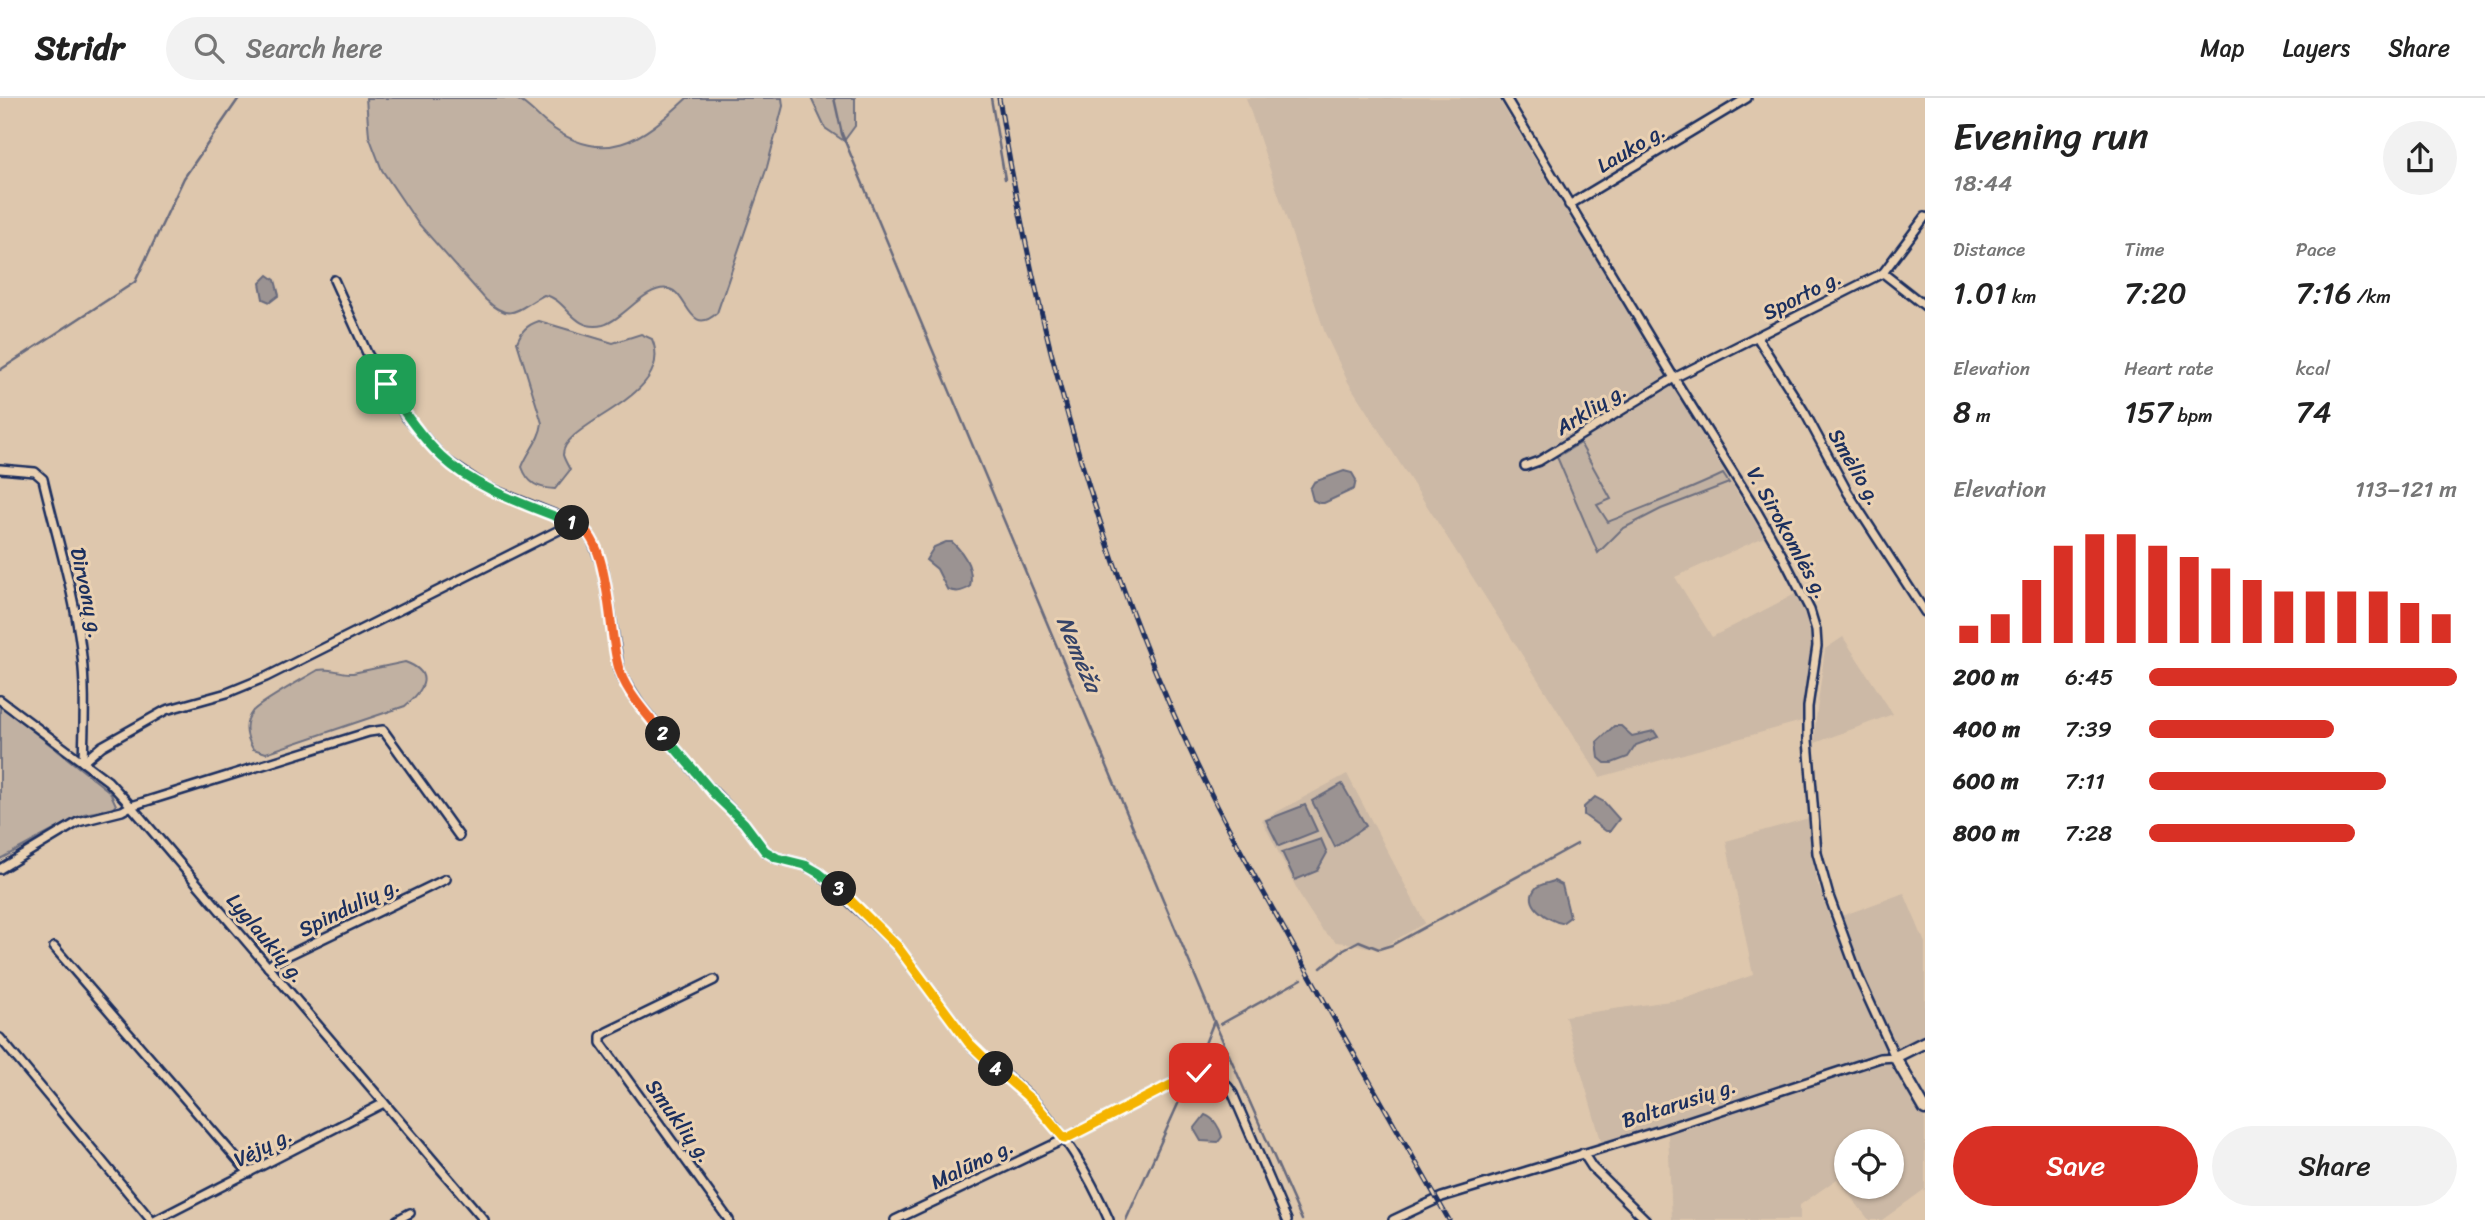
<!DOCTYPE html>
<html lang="en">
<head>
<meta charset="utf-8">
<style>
  :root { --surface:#fff; --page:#f2f2f2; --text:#222; --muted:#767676; --line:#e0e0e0; --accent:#d93025 }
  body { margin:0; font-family:Sriracha,sans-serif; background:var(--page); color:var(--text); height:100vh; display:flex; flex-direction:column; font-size:26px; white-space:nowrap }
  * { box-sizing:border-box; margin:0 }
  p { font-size:23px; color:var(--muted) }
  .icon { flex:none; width:38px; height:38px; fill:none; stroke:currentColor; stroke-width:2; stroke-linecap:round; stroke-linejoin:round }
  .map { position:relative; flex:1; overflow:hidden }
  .side { display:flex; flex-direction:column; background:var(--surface); width:560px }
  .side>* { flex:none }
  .controls { position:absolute; left:1834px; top:1031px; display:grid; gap:14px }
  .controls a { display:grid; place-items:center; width:70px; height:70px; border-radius:50%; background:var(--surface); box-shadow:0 2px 5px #0004; font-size:35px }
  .pin { position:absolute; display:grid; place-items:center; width:60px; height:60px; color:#fff; margin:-30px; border-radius:14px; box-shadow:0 4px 10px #0006 }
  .km { position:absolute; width:35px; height:35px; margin:-18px; border-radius:50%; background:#222; color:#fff; font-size:19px; line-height:35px; text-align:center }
  .round { display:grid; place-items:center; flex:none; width:74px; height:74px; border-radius:37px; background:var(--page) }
  .overview { display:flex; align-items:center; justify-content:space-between; height:119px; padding:0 28px }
  h1 { font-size:38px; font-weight:600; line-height:52px }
  .figures { display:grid; grid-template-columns:repeat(3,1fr); gap:10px; height:119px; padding:7px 28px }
  .figures div { display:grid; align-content:center }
  .figures b { font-size:30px; font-weight:600 }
  .figures small { font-size:19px; font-weight:400 }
  .figures p { font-size:19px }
  .chart { height:196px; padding:14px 28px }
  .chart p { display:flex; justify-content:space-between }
  .chart svg { width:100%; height:126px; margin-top:7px; stroke:var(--accent); stroke-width:6 }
  .action { display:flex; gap:14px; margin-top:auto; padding:14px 28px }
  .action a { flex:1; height:80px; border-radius:42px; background:var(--accent); color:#fff; font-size:28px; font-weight:600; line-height:80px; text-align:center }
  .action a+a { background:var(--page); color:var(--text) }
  ul { padding:0 28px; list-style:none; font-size:23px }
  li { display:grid; grid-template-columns:112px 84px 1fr; align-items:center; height:52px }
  li i { height:18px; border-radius:9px; background:var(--accent) }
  header { display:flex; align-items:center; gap:42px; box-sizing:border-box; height:98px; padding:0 35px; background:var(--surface); border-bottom:2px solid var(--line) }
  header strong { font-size:33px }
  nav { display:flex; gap:38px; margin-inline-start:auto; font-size:24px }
  .search { width:490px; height:63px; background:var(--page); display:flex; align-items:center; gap:18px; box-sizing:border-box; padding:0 24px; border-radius:38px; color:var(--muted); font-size:26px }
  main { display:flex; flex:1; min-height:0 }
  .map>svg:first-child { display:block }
  .built { fill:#ccb9a6; fill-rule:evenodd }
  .green { fill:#c1b1a2; stroke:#6e7080; stroke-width:2 }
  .water { fill:#9b9392; stroke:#686b7d; stroke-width:2 }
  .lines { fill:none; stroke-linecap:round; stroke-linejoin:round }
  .stream { stroke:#686b7d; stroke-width:2.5 }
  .street-casing { stroke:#1b2f5e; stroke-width:12 }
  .secondary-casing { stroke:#1b2f5e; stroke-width:15 }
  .street { stroke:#ead1b2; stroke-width:7 }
  .secondary { stroke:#ead1b2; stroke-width:10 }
  .rail-casing { stroke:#1b2f5e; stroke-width:5 }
  .rail { stroke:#ead1b2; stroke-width:2.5; stroke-dasharray:8; stroke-linecap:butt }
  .split-1-casing { stroke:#fff; stroke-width:14 }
  .split-2-casing { stroke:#fff; stroke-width:14 }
  .split-3-casing { stroke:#fff; stroke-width:14 }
  .split-4-casing { stroke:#fff; stroke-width:14 }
  .split-5-casing { stroke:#fff; stroke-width:14 }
  .split-1 { stroke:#22a559; stroke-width:9 }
  .split-2 { stroke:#f0652b; stroke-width:9 }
  .split-3 { stroke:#22a559; stroke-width:9 }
  .split-4 { stroke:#f5b400; stroke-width:9 }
  .split-5 { stroke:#f5b400; stroke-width:9 }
  .labels { text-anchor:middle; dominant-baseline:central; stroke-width:6; stroke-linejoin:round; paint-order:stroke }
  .street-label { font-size:21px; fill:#1b2f5e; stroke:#ead1b2 }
  .water-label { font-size:23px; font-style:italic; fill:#354368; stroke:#ead1b2 }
</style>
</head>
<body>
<header>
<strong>Stridr</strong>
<div class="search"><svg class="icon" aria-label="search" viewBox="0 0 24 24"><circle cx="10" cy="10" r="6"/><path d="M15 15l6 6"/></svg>Search here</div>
<nav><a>Map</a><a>Layers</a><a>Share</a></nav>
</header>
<main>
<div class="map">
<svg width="1925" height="1122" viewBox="0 0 1925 1122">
  <rect width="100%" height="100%" fill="#dec7ad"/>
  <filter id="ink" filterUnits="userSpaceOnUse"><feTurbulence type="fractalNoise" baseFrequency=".0143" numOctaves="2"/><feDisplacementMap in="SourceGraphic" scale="14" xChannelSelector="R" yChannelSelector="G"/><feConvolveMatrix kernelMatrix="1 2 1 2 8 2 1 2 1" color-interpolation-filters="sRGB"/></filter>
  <g filter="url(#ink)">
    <!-- built -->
    <g class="built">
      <path d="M1246,0H1498L1764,439L1675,479L1712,539L1797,495L1809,528L1812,548L1802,623L1600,679L1348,284L1325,235Z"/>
      <path d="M1843,539L1893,616L1815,645V628L1825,551Z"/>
      <path d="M1347,676L1425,825L1378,852L1355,846L1337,844L1322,832L1303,803L1262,722Z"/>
      <path d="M1809,720L1816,781L1831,822L1904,795L1925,845V940L1890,958L1925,1022V1091L1882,1122H1869L1837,1081L1800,1107V1122H1672L1668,1036L1604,1053L1565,918L1684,901L1753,877L1726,743ZM1846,1043H1892V1088H1846Z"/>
    </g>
    <!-- green -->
    <g class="green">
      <path d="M366,0C399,0 431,0 463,0C479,0 496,0 512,0C523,1 537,18 546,25C604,71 642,42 687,0H782L783,8L767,69L717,215C689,240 688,195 669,191C646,186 623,222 603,227C572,234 567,200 544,197C518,210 512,226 486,202L417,124L382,72L369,38Z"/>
      <path d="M811,0H855V28L844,43L825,30Z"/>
      <path d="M539,223L613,245L641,236L652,241C677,300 562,323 563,357C564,361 568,368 570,372L555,391C538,390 528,386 522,369C528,353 540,342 542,325L517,244C522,232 527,227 539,223Z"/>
      <path d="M1580,345L1611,401L1597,407L1608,424C1646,408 1686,394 1723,376L1729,385L1661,411L1622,431L1598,455L1557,359Z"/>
      <path d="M405,564C435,575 424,592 405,608L266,655L253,651C246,639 243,626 252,614C259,605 305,580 318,572C331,569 340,576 353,575Z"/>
      <path d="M0,607L110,694L116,707L112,711L84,716L0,761Z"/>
    </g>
    <!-- water -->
    <g class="water">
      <path d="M268,177L275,182L279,197L270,204L263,201L260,185Z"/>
      <path d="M1344,373L1352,375L1356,382L1354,391L1324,405H1319L1313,402L1310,391L1314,384Z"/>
      <path d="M946,444H952C965,456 974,471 970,489C961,494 956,495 947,491L937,471L926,462L934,449Z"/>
      <path d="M1614,628H1621L1632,638L1654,633L1658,639L1636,647L1628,659L1612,665H1605L1599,660L1597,644Z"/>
      <path d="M1342,686L1366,728L1335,749L1312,703Z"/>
      <path d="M1595,699L1604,704L1619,721L1610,733H1606L1584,717V709Z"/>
      <path d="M1305,707L1317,733L1279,748L1266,722Z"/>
      <path d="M1321,741L1327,755L1317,773L1295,782L1282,754Z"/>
      <path d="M1554,783L1562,787L1570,819L1562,825C1549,823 1520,805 1537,789C1541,786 1549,785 1554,783Z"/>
      <path d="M1205,1017C1214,1020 1220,1030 1222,1039L1218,1044L1201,1043L1194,1031Z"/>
    </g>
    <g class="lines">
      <!-- stream -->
      <g class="stream">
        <path d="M834,0L842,36L1214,923L1302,1122"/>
        <path d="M991,0L1005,81"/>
        <path d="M0,272L135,184L184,80L239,0"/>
        <path d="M1321,870L1344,851L1359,843L1379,851L1392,847L1577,746"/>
        <path d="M1221,926L1302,881"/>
        <path d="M1195,971L1214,923"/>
        <path d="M1126,1122L1186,988"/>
      </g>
      <!-- street casing -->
      <g class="street-casing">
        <g id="street">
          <path d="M1569,107L1747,0"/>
          <path d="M1883,175L1925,208"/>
          <path d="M334,182L367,255L407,320L444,361L486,389L581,427L592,442L603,470L620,576L640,607L696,676L744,725L765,753L777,760L805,767L819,775L897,848L969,945C988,967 1014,982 1034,1003C1066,1037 1090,1079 1109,1122"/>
          <path d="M1757,239L1805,315L1848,395L1925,514"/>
          <path d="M1525,368L1539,363L1674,280L1883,175L1925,119"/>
          <path d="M0,371L35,374L43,381C56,437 74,493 81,550C86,588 84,626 83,664"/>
          <path d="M0,602L108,683L131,708L484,1122"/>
          <path d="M83,664L102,648L166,612L227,595L266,579L573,425"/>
          <path d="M0,771L78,724L122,713L131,708L369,634L383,632L459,738"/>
          <path d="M54,849L249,1075"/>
          <path d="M268,869L274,864L446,781"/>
          <path d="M714,882L607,934L601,938V945L729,1122"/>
          <path d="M0,940L151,1122"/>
          <path d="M1583,1055L1592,1069L1646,1122"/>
          <path d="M156,1122L384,1005"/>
          <path d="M397,1122L410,1115"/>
          <path d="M895,1122L1065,1041L1188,978C1209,973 1222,977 1233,996L1287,1122"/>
          <path d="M1393,1122L1442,1099L1661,1032L1880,960L1895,959L1859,880L1829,798L1817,755L1808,642V609L1817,548L1816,532L1810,512L1783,459L1752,405L1674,280L1506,0"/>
        </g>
      </g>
      <!-- secondary casing -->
      <g class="secondary-casing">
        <path id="secondary" d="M1925,944L1895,959L1925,1011"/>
      </g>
      <!-- street -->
      <use href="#street" class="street"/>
      <!-- secondary -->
      <use href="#secondary" class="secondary"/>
      <!-- rail casing -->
      <g class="rail-casing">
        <path id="rail" d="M999,0C1036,229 1097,457 1197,667C1225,726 1257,783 1289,840C1341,934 1395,1028 1449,1122"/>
      </g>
      <!-- rail -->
      <use href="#rail" class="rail"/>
    </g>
  </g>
  <g class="lines" filter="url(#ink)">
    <!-- split-1 casing -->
    <g class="split-1-casing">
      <path id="split-1" d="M386,286C402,312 419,337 442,359C477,392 528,407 572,425"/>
    </g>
    <!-- split-2 casing -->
    <g class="split-2-casing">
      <path id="split-2" d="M572,425C613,434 607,541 620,574C628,596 648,618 663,636"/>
    </g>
    <!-- split-3 casing -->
    <g class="split-3-casing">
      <path id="split-3" d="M663,636L715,697L744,725L765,753L777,760L805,767L819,775L839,791"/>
    </g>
    <!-- split-4 casing -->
    <g class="split-4-casing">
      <path id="split-4" d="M839,791L897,848L969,945L996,971"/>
    </g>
    <!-- split-5 casing -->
    <g class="split-5-casing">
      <path id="split-5" d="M996,971L1033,1003L1065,1041L1188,978L1199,975"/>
    </g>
    <!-- split-1 -->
    <use href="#split-1" class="split-1"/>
    <!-- split-2 -->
    <use href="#split-2" class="split-2"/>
    <!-- split-3 -->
    <use href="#split-3" class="split-3"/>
    <!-- split-4 -->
    <use href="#split-4" class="split-4"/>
    <!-- split-5 -->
    <use href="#split-5" class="split-5"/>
  </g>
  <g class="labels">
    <!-- street labels -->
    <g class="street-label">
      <text transform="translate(1631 50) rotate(-31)">Lauko g.</text>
      <text transform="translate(1802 197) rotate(-27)">Sporto g.</text>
      <text transform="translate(1591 311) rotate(-32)">Arklių g.</text>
      <text transform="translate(1855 369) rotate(60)">Smėlio g.</text>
      <text transform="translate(1788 435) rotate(61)">V. Sirokomlės g.</text>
      <text transform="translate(87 495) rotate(78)">Dirvonų g.</text>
      <text transform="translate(349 809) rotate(-26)">Spindulių g.</text>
      <text transform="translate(266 840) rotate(50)">Lyglaukių g.</text>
      <text transform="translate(1679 1005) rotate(-18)">Baltarusių g.</text>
      <text transform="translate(679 1023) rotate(54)">Smuklių g.</text>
      <text transform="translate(263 1049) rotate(-27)">Vėjų g.</text>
      <text transform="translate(972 1066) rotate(-26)">Malūno g.</text>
    </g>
    <!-- water labels -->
    <g class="water-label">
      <text transform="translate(1079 556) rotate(67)">Nemėža</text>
    </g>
  </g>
</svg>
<div class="controls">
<a><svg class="icon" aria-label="locate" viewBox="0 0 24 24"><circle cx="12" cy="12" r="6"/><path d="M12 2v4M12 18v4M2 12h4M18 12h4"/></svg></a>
</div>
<div class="pin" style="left:386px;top:286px;background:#1e9e55"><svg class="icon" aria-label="arrive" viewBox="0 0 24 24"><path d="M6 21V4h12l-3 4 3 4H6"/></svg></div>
<div class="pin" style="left:1199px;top:975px;background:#d93025"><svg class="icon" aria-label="check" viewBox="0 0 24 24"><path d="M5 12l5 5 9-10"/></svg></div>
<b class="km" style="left:572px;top:425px">1</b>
<b class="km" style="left:663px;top:636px">2</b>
<b class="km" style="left:839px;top:791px">3</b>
<b class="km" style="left:996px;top:971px">4</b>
</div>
<section class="side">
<div class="overview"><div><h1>Evening run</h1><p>18:44</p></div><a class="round"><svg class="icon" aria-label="share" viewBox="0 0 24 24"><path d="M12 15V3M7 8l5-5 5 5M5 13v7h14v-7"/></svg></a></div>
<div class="figures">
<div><p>Distance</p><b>1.01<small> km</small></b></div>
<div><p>Time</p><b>7:20</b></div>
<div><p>Pace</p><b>7:16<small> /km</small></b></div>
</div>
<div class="figures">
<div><p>Elevation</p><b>8<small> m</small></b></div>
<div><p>Heart rate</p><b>157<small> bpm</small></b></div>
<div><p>kcal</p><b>74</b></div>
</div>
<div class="chart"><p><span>Elevation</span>113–121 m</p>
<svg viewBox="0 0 160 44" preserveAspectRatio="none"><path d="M5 44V38M15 44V34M25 44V22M35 44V10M45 44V6M55 44V6M65 44V10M75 44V14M85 44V18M95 44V22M105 44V26M115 44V26M125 44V26M135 44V26M145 44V30M155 44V34"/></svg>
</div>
<ul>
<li><b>200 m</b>6:45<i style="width:100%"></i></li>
<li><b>400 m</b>7:39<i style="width:60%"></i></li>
<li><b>600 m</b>7:11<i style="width:77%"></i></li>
<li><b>800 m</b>7:28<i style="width:67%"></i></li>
</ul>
<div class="action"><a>Save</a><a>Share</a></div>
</section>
</main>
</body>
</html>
